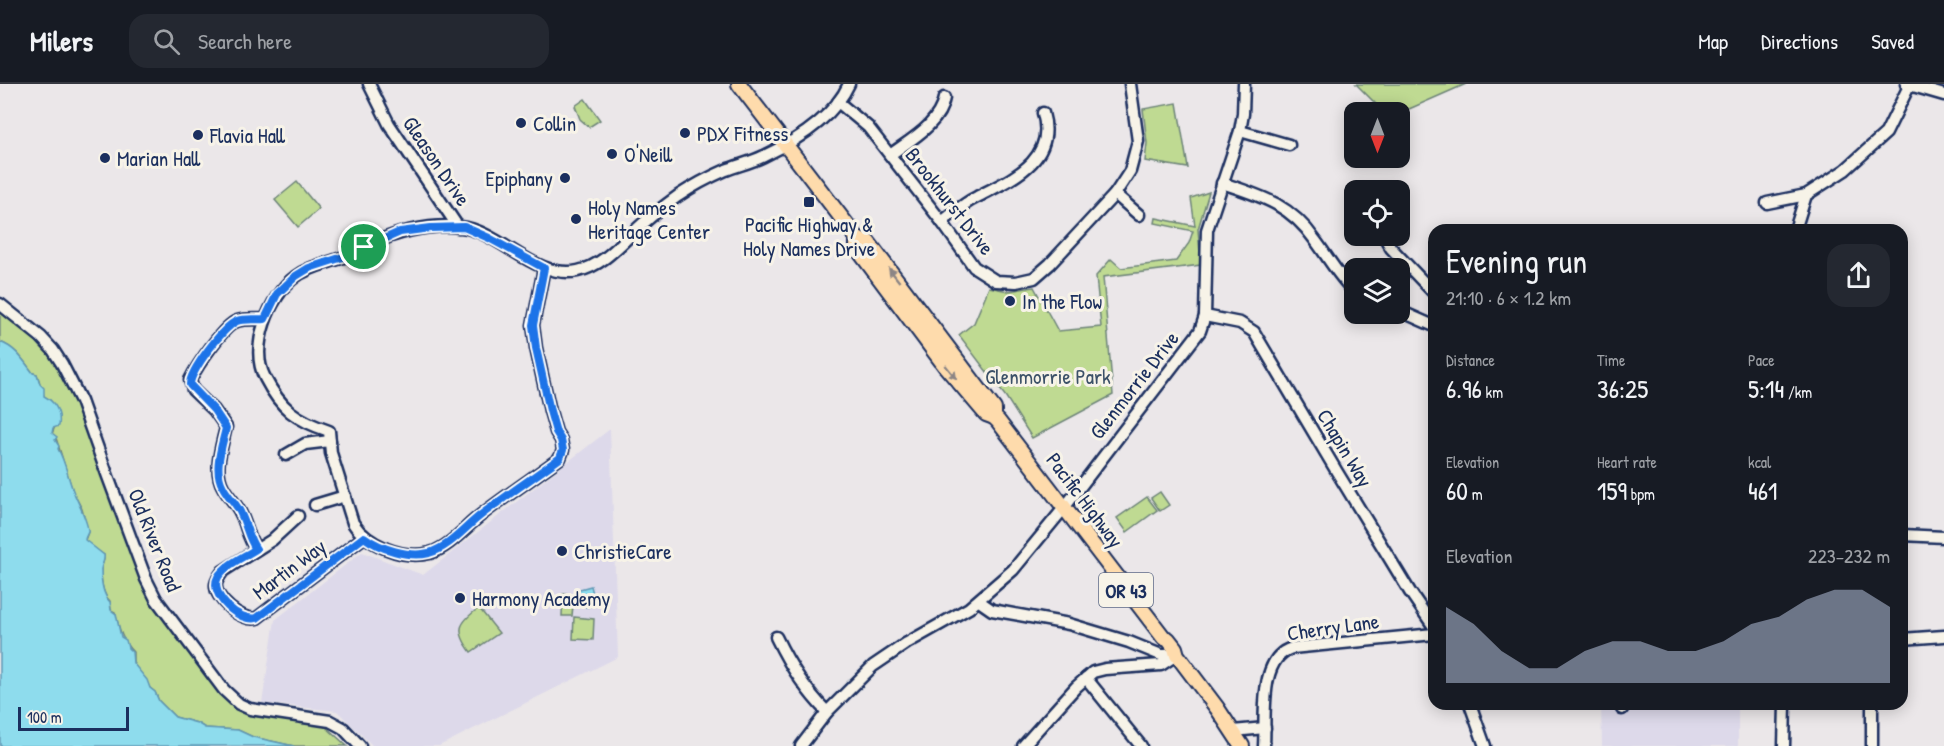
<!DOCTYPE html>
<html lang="en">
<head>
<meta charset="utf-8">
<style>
  :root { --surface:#171b24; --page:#242831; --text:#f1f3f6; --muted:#9ea1a6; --line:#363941; --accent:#919bb2 }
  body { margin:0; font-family:"Patrick Hand",sans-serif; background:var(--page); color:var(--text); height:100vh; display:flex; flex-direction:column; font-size:22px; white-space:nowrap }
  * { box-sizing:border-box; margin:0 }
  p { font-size:20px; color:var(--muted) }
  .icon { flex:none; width:33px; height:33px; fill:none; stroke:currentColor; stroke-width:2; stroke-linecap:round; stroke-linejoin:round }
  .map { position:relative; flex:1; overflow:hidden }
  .side { position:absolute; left:1428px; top:140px; width:480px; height:486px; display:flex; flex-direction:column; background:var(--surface); border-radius:18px; box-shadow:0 3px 15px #0003 }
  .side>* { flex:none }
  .needle { width:39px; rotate:180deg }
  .buttons { position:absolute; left:1344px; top:18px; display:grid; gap:12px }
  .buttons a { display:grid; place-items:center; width:66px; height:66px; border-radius:12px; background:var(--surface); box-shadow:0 3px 15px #0003; font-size:30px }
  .scale { position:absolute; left:18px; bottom:15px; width:111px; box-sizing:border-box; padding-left:6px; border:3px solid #1b2f5e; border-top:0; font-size:16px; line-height:21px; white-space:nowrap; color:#1b2f5e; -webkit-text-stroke:4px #f7f3e8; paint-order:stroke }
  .pin { position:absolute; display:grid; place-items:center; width:51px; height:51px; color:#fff; margin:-26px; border:3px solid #fff; border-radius:50%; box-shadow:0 2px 6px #0007 }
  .round { display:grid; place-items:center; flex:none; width:63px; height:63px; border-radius:18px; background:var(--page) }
  .summary { display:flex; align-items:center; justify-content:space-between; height:102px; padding:0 18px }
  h1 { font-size:33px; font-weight:600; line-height:45px }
  .figures { display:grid; grid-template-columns:repeat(3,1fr); gap:9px; height:102px; padding:6px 18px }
  .figures div { display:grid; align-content:center }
  .figures b { font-size:26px; font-weight:600 }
  .figures small { font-size:16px; font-weight:400 }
  .figures p { font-size:16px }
  .chart { height:168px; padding:12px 18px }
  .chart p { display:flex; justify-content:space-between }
  .chart svg { width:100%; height:108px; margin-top:6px; fill:var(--accent); opacity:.7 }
  header { display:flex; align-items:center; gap:36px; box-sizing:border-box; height:84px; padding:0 30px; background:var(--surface); border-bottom:2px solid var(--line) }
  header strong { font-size:28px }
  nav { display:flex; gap:33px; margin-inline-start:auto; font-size:21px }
  .search { width:420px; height:54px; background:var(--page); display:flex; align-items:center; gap:15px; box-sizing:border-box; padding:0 21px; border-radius:18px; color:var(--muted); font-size:22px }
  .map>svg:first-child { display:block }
  .built { fill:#ddd9ea }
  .green { fill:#bfda92; stroke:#6d8478; stroke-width:1.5 }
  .water { fill:#8edced; stroke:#6097b4; stroke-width:1.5 }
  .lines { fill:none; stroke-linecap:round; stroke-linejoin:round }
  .minor-casing { stroke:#1b2f5e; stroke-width:15 }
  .major-casing { stroke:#1b2f5e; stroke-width:18 }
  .minor { stroke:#f7f3e8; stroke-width:10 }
  .major { stroke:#fedbac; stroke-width:14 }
  .oneway { fill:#8c8585 }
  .route-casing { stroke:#fff; stroke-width:12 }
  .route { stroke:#1a73e8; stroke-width:8 }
  .poi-dot { fill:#1b2f5e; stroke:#f7f3e8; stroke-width:2 }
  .labels { text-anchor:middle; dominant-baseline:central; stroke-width:6; stroke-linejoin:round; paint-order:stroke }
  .shield { fill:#f7f3e8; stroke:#5d6a87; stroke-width:1.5 }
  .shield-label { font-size:20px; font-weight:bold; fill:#1b2f5e }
  .poi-label { font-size:21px; fill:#1b2f5e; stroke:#f7f3e8; text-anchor:start }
  .street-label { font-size:21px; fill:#1b2f5e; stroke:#f7f3e8 }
  .park-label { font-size:21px; fill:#3c5168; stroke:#f7f3e8 }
</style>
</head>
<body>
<header>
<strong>Milers</strong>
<div class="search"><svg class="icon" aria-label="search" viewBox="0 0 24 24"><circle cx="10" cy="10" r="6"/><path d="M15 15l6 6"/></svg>Search here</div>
<nav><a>Map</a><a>Directions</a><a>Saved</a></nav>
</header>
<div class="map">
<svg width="1944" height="662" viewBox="0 0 1944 662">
  <rect width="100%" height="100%" fill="#ebe7e9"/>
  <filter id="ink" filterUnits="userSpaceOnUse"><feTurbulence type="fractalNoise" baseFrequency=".0167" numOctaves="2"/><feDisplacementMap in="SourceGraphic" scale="12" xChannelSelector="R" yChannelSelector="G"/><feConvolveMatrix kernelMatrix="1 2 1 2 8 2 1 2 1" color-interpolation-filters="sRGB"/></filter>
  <g filter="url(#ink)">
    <!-- built -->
    <g class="built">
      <path d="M610,345L618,573L439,662H373L337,627L262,619L275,536L362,468L423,491Z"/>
      <path d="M1601,620H1738V662H1602Z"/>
    </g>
    <!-- green -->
    <g class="green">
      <path d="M1356,0H1466L1400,29L1384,28Z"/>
      <path d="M585,15L600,36L589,43L580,35L575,22Z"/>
      <path d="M1177,19L1188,84L1145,77L1147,59L1143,25Z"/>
      <path d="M297,98L319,125L298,143L275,116Z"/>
      <path d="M1209,108L1198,145L1201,181L1103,193L1113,311L1032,354L1006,313L959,251L974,239L989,203L1008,207L1034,203L1058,247L1101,243L1096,192L1111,175L1121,184L1176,177L1189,159L1193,147L1155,139L1156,134L1195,142L1191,114Z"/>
      <path d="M0,225L19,239L51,270L77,315L137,477L230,617L326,643L347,662H294L253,653L238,646L205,644L197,639L175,633L159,617L155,608L150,604L133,579V568C122,557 119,544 115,528L111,526L110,517C102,510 101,496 101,485C102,479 105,478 104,471L88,461L85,456L88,448L82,425L73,408L56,354L52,350L59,332L50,316L44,312L37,290L33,289C23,276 16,264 0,258Z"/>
      <path d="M1160,408L1169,421L1160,427L1151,414Z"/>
      <path d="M1147,413L1157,426L1127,448L1117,434Z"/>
      <path d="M563,510L574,511L572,532H562Z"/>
      <path d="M479,524L499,549L471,568C455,547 458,539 479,524Z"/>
      <path d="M574,533L594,535L593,556L573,555Z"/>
    </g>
    <!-- water -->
    <g class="water">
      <path d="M0,258C16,264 23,276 33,289L37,290L40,300L44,304V312C55,318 61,328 59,342L53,344L52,349L57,353L55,356L59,362L58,365C66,379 68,395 74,409C77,416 89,440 88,448C87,451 85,453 85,456L104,471C105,478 102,479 101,485C101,496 102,510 110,518L111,526L116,530L121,553L126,556L128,564L132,568L133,579L147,596L150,604L155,608L159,617L175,633L197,639L205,644L238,646L253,653L294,662H0Z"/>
      <path d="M591,502L596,521L586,523L583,510L577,511L576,506Z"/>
    </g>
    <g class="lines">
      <!-- minor casing -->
      <g class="minor-casing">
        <g id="minor">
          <path d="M369,0L389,40L458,143"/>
          <path d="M1906,0L1944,11"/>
          <path d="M838,18L868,43L942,138L974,183L996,197L1016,198L1034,194L1050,180L1115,110L1130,87L1138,57L1130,0"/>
          <path d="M1240,47L1289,61"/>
          <path d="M890,71C910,56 940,40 944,14"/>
          <path d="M1222,99C1261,112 1290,120 1315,156C1328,173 1338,192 1354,207"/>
          <path d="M1392,106L1394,105"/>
          <path d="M1115,110L1139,131"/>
          <path d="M1767,119L1806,111L1845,86L1886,49L1910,0"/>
          <path d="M942,138C953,129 964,119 977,113C1011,95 1057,77 1043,29"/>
          <path d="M1795,146L1806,111"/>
          <path d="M1384,152L1391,164L1434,209"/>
          <path d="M544,184L533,241L536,264L550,327L556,348L561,356L563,366L560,374C534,393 507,411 481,431C465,443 450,463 430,469C403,476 367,461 353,439L331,369L329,347C296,336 281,325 265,294C249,264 269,212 295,193C308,183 325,180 341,174C352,170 362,163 373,159C401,147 431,140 461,143C499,147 536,196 578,187C606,181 625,154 646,137C656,128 667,120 678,112C693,102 710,93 726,86C739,81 752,78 764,72C796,57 834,33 849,0"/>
          <path d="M0,220L41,253L53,266L62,280L81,317L107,390L146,495L156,515L224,606L239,620L250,625L330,637L343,644L360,662"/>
          <path d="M1400,227L1434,242"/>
          <path d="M1205,232L1240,239L1254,248L1337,388L1410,508L1434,543"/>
          <path d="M286,371L305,360L330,357"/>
          <path d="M315,421L345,412"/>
          <path d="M298,432L272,456L223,487C220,491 217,495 216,500C214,515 242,538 257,534L364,453"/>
          <path d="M1902,451L1944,453"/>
          <path d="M256,465C248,454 247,442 241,430C237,420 228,413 223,403C213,386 222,362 226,343L214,326L193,306L190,296C197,282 223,242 237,237C246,234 256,236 265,235"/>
          <path d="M979,517L992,526L1069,540L1129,558L1161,571H1177"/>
          <path d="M776,553C789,580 806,607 827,628"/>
          <path d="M1902,555L1944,552"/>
          <path d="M1086,594L1141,662"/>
          <path d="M1470,620L1485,662"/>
          <path d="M1622,620V625"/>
          <path d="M1233,647L1265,644"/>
          <path d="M801,662L827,628L873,582L907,559L969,524L1013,486L1064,424L1200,247L1205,232L1207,146L1240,47L1243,30L1244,0"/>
          <path d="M1023,662L1076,603L1093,588L1105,585L1161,581L1176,571"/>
          <path d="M1264,662C1266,633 1258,574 1292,564L1434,550"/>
          <path d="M1784,662L1785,620"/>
          <path d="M1872,662V620"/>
        </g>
      </g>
      <!-- major casing -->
      <g class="major-casing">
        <g id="major">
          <path d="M739,0L857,154L868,158L994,325V333L998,337L1164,554L1168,555L1175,564L1177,571L1217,624L1242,662"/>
          <path d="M857,154V164L946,283L986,330L994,333"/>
        </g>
      </g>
      <!-- minor -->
      <use href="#minor" class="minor"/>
      <!-- major -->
      <use href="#major" class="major"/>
    </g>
    <!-- one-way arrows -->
    <defs><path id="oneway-solid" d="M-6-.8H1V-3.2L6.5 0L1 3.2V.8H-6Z" transform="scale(1.5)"/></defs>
    <g class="oneway">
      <use href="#oneway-solid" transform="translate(894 191) rotate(-128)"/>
      <use href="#oneway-solid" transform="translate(951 288) rotate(51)"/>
    </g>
  </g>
  <g class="lines" filter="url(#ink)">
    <!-- route casing -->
    <g class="route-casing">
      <path id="route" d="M464,143L489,154L544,184L533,241L536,264L550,327L556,348L561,356L563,366L560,374C534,393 507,411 481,431C465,443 450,463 429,469C409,474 380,465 364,453L257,534C240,539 208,511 218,493C225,481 244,473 256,465C248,454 247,442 241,430C237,420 228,413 223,403C213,386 222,362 226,344L214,326L190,301C189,288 224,242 237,237C246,234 256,236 265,235L277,210L296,192L309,184L346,172L400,148L431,144Z"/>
    </g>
    <!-- route -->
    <use href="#route" class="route"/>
  </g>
  <!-- markers -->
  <g class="poi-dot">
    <circle cx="521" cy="39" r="6"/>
    <circle cx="685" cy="49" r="6"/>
    <circle cx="198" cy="51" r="6"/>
    <circle cx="612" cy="70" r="6"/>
    <circle cx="105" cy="74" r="6"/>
    <circle cx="565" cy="94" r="6"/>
    <rect x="803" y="112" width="12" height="12" rx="3"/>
    <circle cx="576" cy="135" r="6"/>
    <circle cx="1010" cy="217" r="6"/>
    <circle cx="562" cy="467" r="6"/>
    <circle cx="460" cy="514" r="6"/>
  </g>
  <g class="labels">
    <!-- shield labels -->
    <rect class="shield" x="1099" y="489" width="54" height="34" rx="4.5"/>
    <g class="shield-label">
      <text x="1126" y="506">OR 43</text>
    </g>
    <!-- poi labels -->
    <g class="poi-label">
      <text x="533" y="39">Collin</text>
      <text x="697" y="49">PDX Fitness</text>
      <text x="210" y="51">Flavia Hall</text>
      <text x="624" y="70">O'Neill</text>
      <text x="117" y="74">Marian Hall</text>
      <text x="553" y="94" text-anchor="end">Epiphany</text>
      <text x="588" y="123">Holy Names<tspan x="588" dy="24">Heritage Center</tspan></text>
      <text x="809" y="140" text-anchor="middle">Pacific Highway &amp;<tspan x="809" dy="24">Holy Names Drive</tspan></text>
      <text x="1022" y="217">In the Flow</text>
      <text x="574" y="467">ChristieCare</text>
      <text x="472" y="514">Harmony Academy</text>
    </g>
    <!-- street labels -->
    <g class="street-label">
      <text transform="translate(437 77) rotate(56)">Gleason Drive</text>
      <text transform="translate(950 117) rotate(52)">Brookhurst Drive</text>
      <text transform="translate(1134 301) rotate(-52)">Glenmorrie Drive</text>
      <text transform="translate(1345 364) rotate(59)">Chapin Way</text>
      <text transform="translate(1085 416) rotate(53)">Pacific Highway</text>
      <text transform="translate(155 456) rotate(68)">Old River Road</text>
      <text transform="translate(289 485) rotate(-37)">Martin Way</text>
      <text transform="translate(1333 543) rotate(-8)">Cherry Lane</text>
    </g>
    <!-- park labels -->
    <g class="park-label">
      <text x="1048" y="292">Glenmorrie Park</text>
    </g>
  </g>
</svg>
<div class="buttons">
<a><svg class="needle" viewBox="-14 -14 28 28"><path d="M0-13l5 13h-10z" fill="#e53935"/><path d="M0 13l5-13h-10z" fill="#9ea1a6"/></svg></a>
<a><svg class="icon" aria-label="locate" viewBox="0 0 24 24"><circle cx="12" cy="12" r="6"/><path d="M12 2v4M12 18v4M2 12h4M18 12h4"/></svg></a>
<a><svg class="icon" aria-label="layers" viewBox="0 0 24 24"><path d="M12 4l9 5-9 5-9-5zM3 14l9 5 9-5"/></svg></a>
</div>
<div class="scale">100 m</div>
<div class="pin" style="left:364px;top:163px;background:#1e9e55"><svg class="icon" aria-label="arrive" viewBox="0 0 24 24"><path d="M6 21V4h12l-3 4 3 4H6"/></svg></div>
<section class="side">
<div class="summary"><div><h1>Evening run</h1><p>21:10 · 6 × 1.2 km</p></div><a class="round"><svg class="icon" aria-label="share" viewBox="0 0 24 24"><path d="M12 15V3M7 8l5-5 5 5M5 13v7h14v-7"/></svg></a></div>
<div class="figures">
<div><p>Distance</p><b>6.96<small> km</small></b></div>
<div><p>Time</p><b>36:25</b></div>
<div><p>Pace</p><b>5:14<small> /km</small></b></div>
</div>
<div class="figures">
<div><p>Elevation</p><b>60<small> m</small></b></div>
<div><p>Heart rate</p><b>159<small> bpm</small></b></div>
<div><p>kcal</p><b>461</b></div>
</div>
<div class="chart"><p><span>Elevation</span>223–232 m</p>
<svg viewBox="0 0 160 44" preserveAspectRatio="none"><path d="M0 44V13L10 20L20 31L30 38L40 38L50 31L60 27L70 27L80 31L90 31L100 27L110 20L120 17L130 10L140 6L150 6L160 13V44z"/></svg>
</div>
</section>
</div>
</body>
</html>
